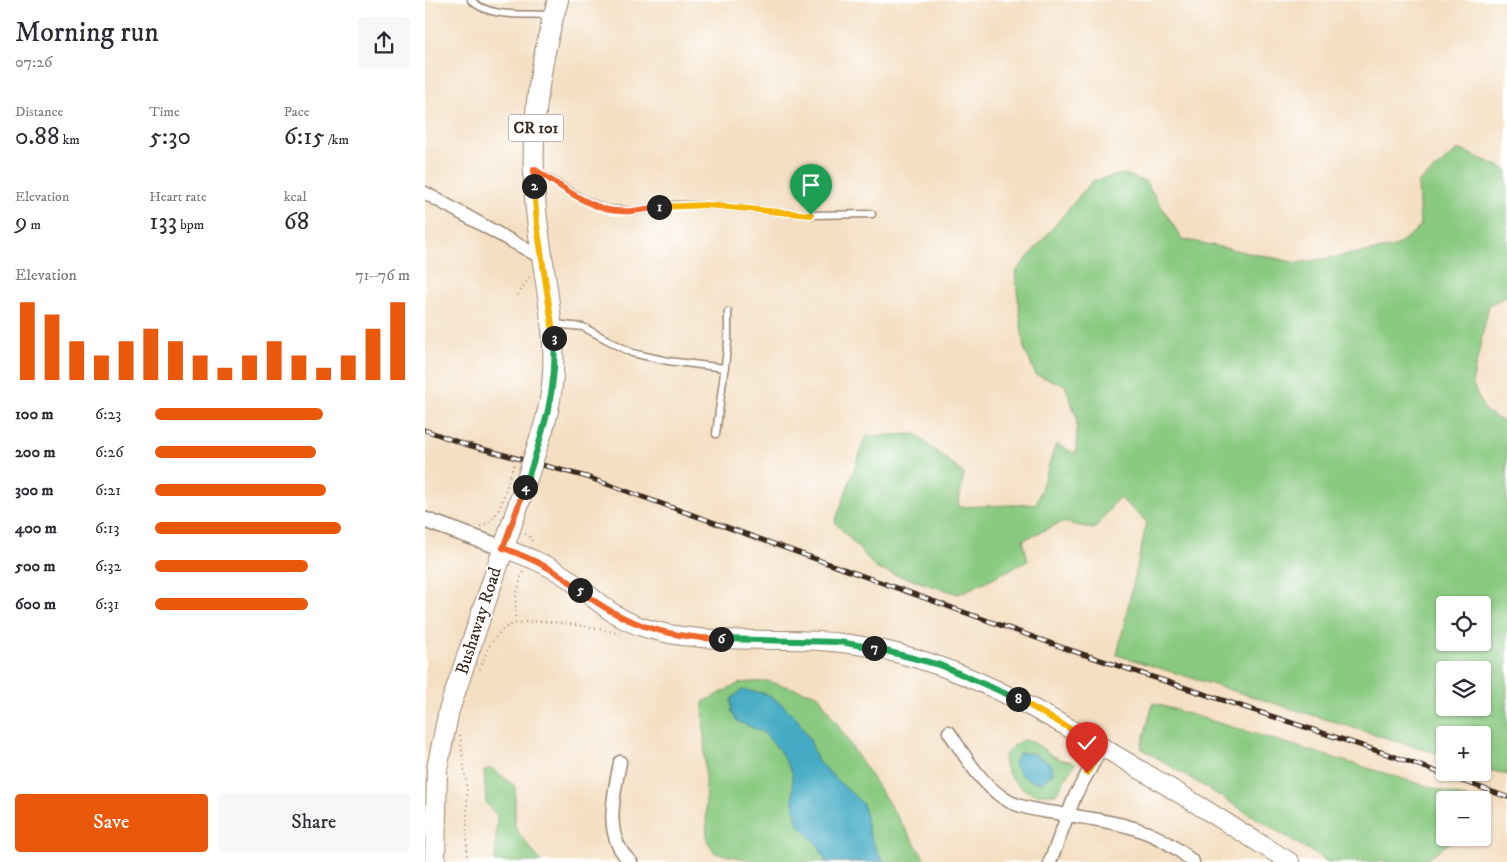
<!DOCTYPE html>
<html lang="en">
<head>
<meta charset="utf-8">
<style>
  :root { --surface:#fff; --page:#f7f7f7; --text:#2b2b33; --muted:#7c7c81; --accent:#ea580c }
  body { margin:0; font-family:"IM FELL DW Pica",serif; background:var(--page); color:var(--text); height:100vh; display:flex; flex-direction:column; font-size:19px; white-space:nowrap }
  * { box-sizing:border-box; margin:0 }
  p { font-size:16px; color:var(--muted) }
  .icon { flex:none; width:28px; height:28px; fill:none; stroke:currentColor; stroke-width:2; stroke-linecap:round; stroke-linejoin:round }
  .map { position:relative; flex:1; overflow:hidden }
  .drawer { display:flex; flex-direction:column; background:var(--surface); width:425px }
  .drawer>* { flex:none }
  .tools { position:absolute; left:1011px; top:596px; display:grid; gap:10px }
  .tools a { display:grid; place-items:center; width:55px; height:55px; border-radius:5px; background:var(--surface); box-shadow:0 1px 4px #0004; font-size:25px }
  .pin { position:absolute; display:grid; place-items:center; width:42px; height:42px; color:#fff; margin:-51px -21px; border-radius:50% 50% 50% 0; rotate:-45deg; box-shadow:0 0 5px #0007 }
  .pin .icon { rotate:45deg }
  .km { position:absolute; width:25px; height:25px; margin:-12px; border-radius:50%; background:#222; color:#fff; font-size:14px; line-height:25px; text-align:center }
  .round { display:grid; place-items:center; flex:none; width:52px; height:52px; border-radius:5px; background:var(--page) }
  .headline { display:flex; align-items:center; justify-content:space-between; height:85px; padding:0 15px }
  h1 { font-size:28px; font-weight:600; line-height:38px }
  .figures { display:grid; grid-template-columns:repeat(3,1fr); gap:8px; height:85px; padding:5px 15px }
  .figures div { display:grid; align-content:center }
  .figures b { font-size:25px; font-weight:600 }
  .figures small { font-size:14px; font-weight:400 }
  .figures p { font-size:14px }
  .chart { height:140px; padding:10px 15px }
  .chart p { display:flex; justify-content:space-between }
  .chart svg { width:100%; height:90px; margin-top:5px; stroke:var(--accent); stroke-width:6 }
  .cta { display:flex; gap:10px; margin-top:auto; padding:10px 15px }
  .cta a { flex:1; height:58px; border-radius:5px; background:var(--accent); color:#fff; font-size:20px; font-weight:600; line-height:58px; text-align:center }
  .cta a+a { background:var(--page); color:var(--text) }
  ul { padding:0 15px; list-style:none; font-size:16px }
  li { display:grid; grid-template-columns:80px 60px 1fr; align-items:center; height:38px }
  li i { height:12px; border-radius:6px; background:var(--accent) }
  main { display:flex; flex:1; min-height:0 }
  .map>svg:first-child { display:block }
  .green { fill:#89c980; stroke:#627a4f; fill-rule:evenodd }
  .water { fill:#44abc4; stroke:#406a71 }
  .lines { fill:none; stroke-linecap:round; stroke-linejoin:round }
  .service-casing { stroke:#988470; stroke-width:9 }
  .minor-casing { stroke:#988470; stroke-width:15 }
  .tertiary-casing { stroke:#988470; stroke-width:18 }
  .secondary-casing { stroke:#988470; stroke-width:20 }
  .primary-casing { stroke:#988470; stroke-width:22 }
  .path { stroke:#988470; stroke-width:2; stroke-dasharray:1 4; stroke-linecap:butt }
  .service { stroke:#fff; stroke-width:6 }
  .minor { stroke:#fff; stroke-width:12 }
  .tertiary { stroke:#fff; stroke-width:15 }
  .secondary { stroke:#fff; stroke-width:18 }
  .primary { stroke:#fff; stroke-width:20 }
  .rail-casing { stroke:#3b2a1e; stroke-width:5 }
  .rail { stroke:#fff; stroke-width:3; stroke-dasharray:9; stroke-linecap:butt }
  .primary-bridge-casing { stroke:#988470; stroke-width:22; stroke-linecap:butt }
  .path-bridge { stroke:#988470; stroke-width:2; stroke-dasharray:1 4; stroke-linecap:butt }
  .primary-bridge { stroke:#fff; stroke-width:20 }
  .split-1-casing { stroke:#fff; stroke-width:10 }
  .split-2-casing { stroke:#fff; stroke-width:10 }
  .split-3-casing { stroke:#fff; stroke-width:10 }
  .split-4-casing { stroke:#fff; stroke-width:10 }
  .split-5-casing { stroke:#fff; stroke-width:10 }
  .split-6-casing { stroke:#fff; stroke-width:10 }
  .split-7-casing { stroke:#fff; stroke-width:10 }
  .split-8-casing { stroke:#fff; stroke-width:10 }
  .split-9-casing { stroke:#fff; stroke-width:10 }
  .split-1 { stroke:#f5b400; stroke-width:6 }
  .split-2 { stroke:#f0652b; stroke-width:6 }
  .split-3 { stroke:#f5b400; stroke-width:6 }
  .split-4 { stroke:#22a559; stroke-width:6 }
  .split-5 { stroke:#f0652b; stroke-width:6 }
  .split-6 { stroke:#f0652b; stroke-width:6 }
  .split-7 { stroke:#22a559; stroke-width:6 }
  .split-8 { stroke:#22a559; stroke-width:6 }
  .split-9 { stroke:#f5b400; stroke-width:6 }
  .labels { text-anchor:middle; dominant-baseline:central; stroke-width:4; stroke-linejoin:round; paint-order:stroke }
  .shield { fill:#fff; stroke:#766a62; stroke-width:1 }
  .shield-label { font-size:16px; font-weight:bold; fill:#3b2a1e }
  .street-label { font-size:18px; fill:#3b2a1e; stroke:#fff }
</style>
</head>
<body>
<main>
<section class="drawer">
<div class="headline"><div><h1>Morning run</h1><p>07:26</p></div><a class="round"><svg class="icon" aria-label="share" viewBox="0 0 24 24"><path d="M12 15V3M7 8l5-5 5 5M5 13v7h14v-7"/></svg></a></div>
<div class="figures">
<div><p>Distance</p><b>0.88<small> km</small></b></div>
<div><p>Time</p><b>5:30</b></div>
<div><p>Pace</p><b>6:15<small> /km</small></b></div>
</div>
<div class="figures">
<div><p>Elevation</p><b>9<small> m</small></b></div>
<div><p>Heart rate</p><b>133<small> bpm</small></b></div>
<div><p>kcal</p><b>68</b></div>
</div>
<div class="chart"><p><span>Elevation</span>71–76 m</p>
<svg viewBox="0 0 160 44" preserveAspectRatio="none"><path d="M5 44V6M15 44V12M25 44V25M35 44V32M45 44V25M55 44V19M65 44V25M75 44V32M85 44V38M95 44V32M105 44V25M115 44V32M125 44V38M135 44V32M145 44V19M155 44V6"/></svg>
</div>
<ul>
<li><b>100 m</b>6:23<i style="width:66%"></i></li>
<li><b>200 m</b>6:26<i style="width:63%"></i></li>
<li><b>300 m</b>6:21<i style="width:67%"></i></li>
<li><b>400 m</b>6:13<i style="width:73%"></i></li>
<li><b>500 m</b>6:32<i style="width:60%"></i></li>
<li><b>600 m</b>6:31<i style="width:60%"></i></li>
</ul>
<div class="cta"><a>Save</a><a>Share</a></div>
</section>
<div class="map">
<svg width="1082" height="862" viewBox="0 0 1082 862">
  <rect width="100%" height="100%" fill="#fff"/>
  <filter id="ink" filterUnits="userSpaceOnUse"><feTurbulence type="fractalNoise" baseFrequency=".02" numOctaves="2"/><feDisplacementMap in="SourceGraphic" scale="10" xChannelSelector="R" yChannelSelector="G"/><feConvolveMatrix kernelMatrix="1 2 1 2 8 2 1 2 1" color-interpolation-filters="sRGB"/></filter>
  <filter id="wash" filterUnits="userSpaceOnUse"><feTurbulence type="fractalNoise" baseFrequency=".0096" numOctaves="4" result="noise"/><feDisplacementMap in="SourceGraphic" scale="20" xChannelSelector="R" yChannelSelector="G"/><feGaussianBlur stdDeviation="1.12" result="paint"/><feColorMatrix in="noise" values="0 0 0 0 0 0 0 0 0 0 0 0 0 0 0 0 0 1.4 0 .05"/><feComposite in="paint" operator="in"/></filter>
  <g filter="url(#wash)">
    <rect width="100%" height="100%" fill="#f4dfc2"/>
    <!-- green -->
    <g class="green">
      <path d="M1034,149L1082,170V296L1064,305L1047,383L1060,411L1082,424V775L1058,768V735H1020V756L692,655L722,522L694,497L669,529L637,522L598,540L603,561L534,594L452,569L410,522L441,436L490,434L539,474L533,507L611,504L631,444L651,454L652,418L640,385L611,375L599,348L590,273L667,181L699,174L721,182L757,239L873,263L970,247L995,227L993,183ZM1020,605H1058V642H1020ZM1020,670H1058V708H1020Z"/>
      <path d="M342,681L393,695L502,862H336L290,853L282,840L278,702L315,683Z"/>
      <path d="M728,703L1048,800H1020V838H1032L997,862H903L716,748Z"/>
      <path d="M597,740C612,740 621,754 634,759C641,761 644,760 650,764L631,794C624,794 613,795 607,793C591,787 579,773 579,756L588,746Z"/>
      <path d="M66,768L90,786V828L116,862H70L72,816L61,803L59,771Z"/>
    </g>
    <!-- water -->
    <g class="water">
      <path d="M317,690L339,693L357,704L372,719L385,740L393,762L438,804L444,833L455,857L460,862H401L393,845L373,824L368,803L367,772L354,750L339,733L312,721L307,713L306,699Z"/>
      <path d="M594,753H606L625,763L628,773L616,783C602,781 594,776 589,763Z"/>
    </g>
  </g>
  <g filter="url(#ink)">
    <g class="lines">
      <!-- service casing -->
      <g class="service-casing">
        <g id="service">
          <path d="M46,0C65,19 100,13 125,15"/>
          <path d="M112,171L159,200L181,209L209,211L250,205H282L386,215L447,214"/>
          <path d="M129,324L158,327L207,353L243,361L300,368"/>
          <path d="M291,434L303,342V312"/>
        </g>
      </g>
      <!-- minor casing -->
      <g class="minor-casing">
        <g id="minor">
          <path d="M0,193L117,258"/>
          <path d="M524,732C540,756 555,783 580,799C594,808 614,811 631,813C684,822 727,824 768,862"/>
          <path d="M195,762C189,795 177,837 206,862"/>
          <path d="M625,862L650,796L677,747"/>
        </g>
      </g>
      <!-- tertiary casing -->
      <g class="tertiary-casing">
        <path id="tertiary" d="M0,520L78,548"/>
      </g>
      <!-- secondary casing -->
      <g class="secondary-casing">
        <path id="secondary" d="M78,548C100,556 122,564 141,577C166,595 186,617 217,627C262,642 312,639 359,640C397,640 434,643 471,653C537,669 594,700 653,733C725,774 795,819 865,862"/>
      </g>
      <!-- primary casing -->
      <g class="primary-casing">
        <g id="primary">
          <path d="M115,438C145,356 116,282 110,198C105,132 114,64 133,0"/>
          <path d="M10,862L12,769L24,710L100,485"/>
        </g>
      </g>
      <!-- path -->
      <g class="path">
        <path d="M93,295L105,276"/>
        <path d="M55,526C76,521 79,493 85,475"/>
        <path d="M100,534L107,538L106,545"/>
        <path d="M90,622L91,596L98,571"/>
        <path d="M55,669C60,655 66,638 79,629C100,612 170,628 197,634"/>
        <path d="M35,735L42,790V862"/>
      </g>
      <!-- service -->
      <use href="#service" class="service"/>
      <!-- minor -->
      <use href="#minor" class="minor"/>
      <!-- tertiary -->
      <use href="#tertiary" class="tertiary"/>
      <!-- secondary -->
      <use href="#secondary" class="secondary"/>
      <!-- primary -->
      <use href="#primary" class="primary"/>
      <!-- rail casing -->
      <g class="rail-casing">
        <path id="rail" d="M0,430L39,444L162,477L639,648L968,756L1082,797"/>
      </g>
      <!-- rail -->
      <use href="#rail" class="rail"/>
      <!-- primary-bridge casing -->
      <g class="primary-bridge-casing">
        <path id="primary-bridge" d="M100,485L115,438"/>
      </g>
      <!-- path-bridge -->
      <path class="path-bridge" d="M85,475L91,460"/>
      <!-- primary-bridge -->
      <use href="#primary-bridge" class="primary-bridge"/>
    </g>
  </g>
  <g class="lines" filter="url(#ink)">
    <!-- split-1 casing -->
    <g class="split-1-casing">
      <path id="split-1" d="M234,207L282,205L386,215"/>
    </g>
    <!-- split-2 casing -->
    <g class="split-2-casing">
      <path id="split-2" d="M109,186V169C131,183 154,201 180,209C197,214 216,210 234,207"/>
    </g>
    <!-- split-3 casing -->
    <g class="split-3-casing">
      <path id="split-3" d="M109,186L112,225L129,338"/>
    </g>
    <!-- split-4 casing -->
    <g class="split-4-casing">
      <path id="split-4" d="M100,487C116,438 133,391 129,338"/>
    </g>
    <!-- split-5 casing -->
    <g class="split-5-casing">
      <path id="split-5" d="M100,487L78,548C106,558 132,570 155,590"/>
    </g>
    <!-- split-6 casing -->
    <g class="split-6-casing">
      <path id="split-6" d="M155,590C196,624 243,638 296,639"/>
    </g>
    <!-- split-7 casing -->
    <g class="split-7-casing">
      <path id="split-7" d="M296,639L415,642L449,648"/>
    </g>
    <!-- split-8 casing -->
    <g class="split-8-casing">
      <path id="split-8" d="M449,648L515,665L593,699"/>
    </g>
    <!-- split-9 casing -->
    <g class="split-9-casing">
      <path id="split-9" d="M593,699L677,747L662,773"/>
    </g>
    <!-- split-1 -->
    <use href="#split-1" class="split-1"/>
    <!-- split-2 -->
    <use href="#split-2" class="split-2"/>
    <!-- split-3 -->
    <use href="#split-3" class="split-3"/>
    <!-- split-4 -->
    <use href="#split-4" class="split-4"/>
    <!-- split-5 -->
    <use href="#split-5" class="split-5"/>
    <!-- split-6 -->
    <use href="#split-6" class="split-6"/>
    <!-- split-7 -->
    <use href="#split-7" class="split-7"/>
    <!-- split-8 -->
    <use href="#split-8" class="split-8"/>
    <!-- split-9 -->
    <use href="#split-9" class="split-9"/>
  </g>
  <g class="labels">
    <!-- shield labels -->
    <rect class="shield" x="83.5" y="114.5" width="55" height="27" rx="4"/>
    <g class="shield-label">
      <text x="111" y="128">CR 101</text>
    </g>
    <!-- street labels -->
    <g class="street-label">
      <text transform="translate(54 621) rotate(-72)">Bushaway Road</text>
    </g>
  </g>
</svg>
<div class="tools">
<a><svg class="icon" aria-label="locate" viewBox="0 0 24 24"><circle cx="12" cy="12" r="6"/><path d="M12 2v4M12 18v4M2 12h4M18 12h4"/></svg></a>
<a><svg class="icon" aria-label="layers" viewBox="0 0 24 24"><path d="M12 4l9 5-9 5-9-5zM3 14l9 5 9-5"/></svg></a>
<a>+</a>
<a>−</a>
</div>
<div class="pin" style="left:386px;top:215px;background:#1e9e55"><svg class="icon" aria-label="arrive" viewBox="0 0 24 24"><path d="M6 21V4h12l-3 4 3 4H6"/></svg></div>
<div class="pin" style="left:662px;top:773px;background:#d93025"><svg class="icon" aria-label="check" viewBox="0 0 24 24"><path d="M5 12l5 5 9-10"/></svg></div>
<b class="km" style="left:234px;top:207px">1</b>
<b class="km" style="left:109px;top:186px">2</b>
<b class="km" style="left:129px;top:338px">3</b>
<b class="km" style="left:100px;top:487px">4</b>
<b class="km" style="left:155px;top:590px">5</b>
<b class="km" style="left:296px;top:639px">6</b>
<b class="km" style="left:449px;top:648px">7</b>
<b class="km" style="left:593px;top:699px">8</b>
</div>
</main>
</body>
</html>
